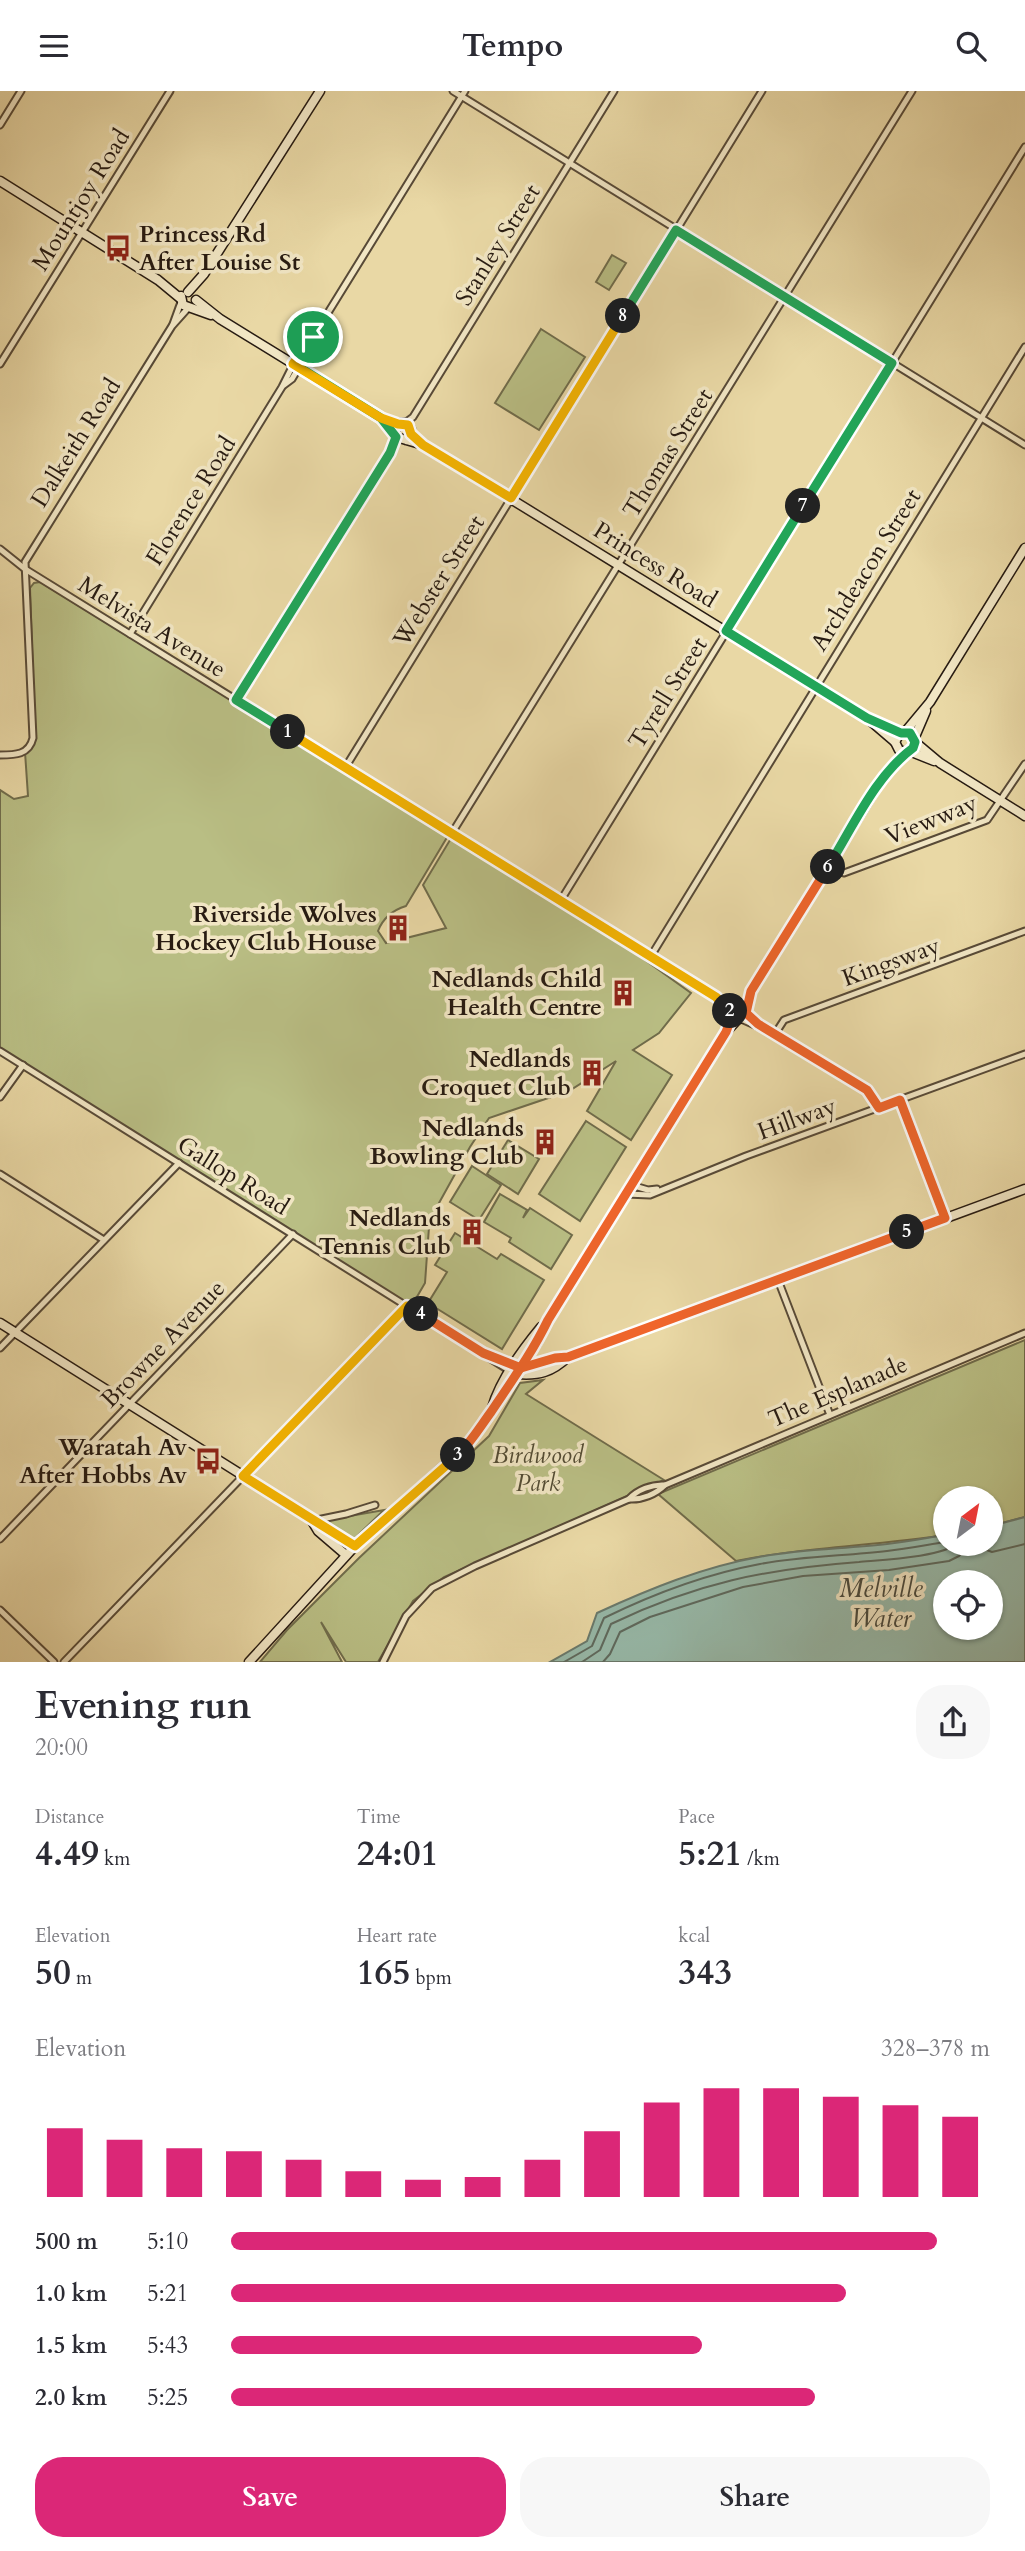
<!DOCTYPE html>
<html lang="en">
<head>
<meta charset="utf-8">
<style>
  :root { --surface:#fff; --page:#f7f7f7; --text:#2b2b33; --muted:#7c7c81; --accent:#db2777 }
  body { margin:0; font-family:Cardo,serif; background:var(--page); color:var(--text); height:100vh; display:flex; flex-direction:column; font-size:26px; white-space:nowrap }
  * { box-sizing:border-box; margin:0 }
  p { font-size:23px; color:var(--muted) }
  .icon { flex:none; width:38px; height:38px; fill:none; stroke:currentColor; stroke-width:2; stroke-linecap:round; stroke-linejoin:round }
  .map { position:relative; height:1571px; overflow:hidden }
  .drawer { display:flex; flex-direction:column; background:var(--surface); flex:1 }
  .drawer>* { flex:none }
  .needle { width:46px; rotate:32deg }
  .tools { position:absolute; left:933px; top:1395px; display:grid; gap:14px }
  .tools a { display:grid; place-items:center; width:70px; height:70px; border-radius:50%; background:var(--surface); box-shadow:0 2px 5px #0004; font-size:35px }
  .pin { position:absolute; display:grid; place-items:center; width:60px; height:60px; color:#fff; margin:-30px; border:4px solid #fff; border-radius:50%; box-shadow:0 2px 7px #0007 }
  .km { position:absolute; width:35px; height:35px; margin:-18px; border-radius:50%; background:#222; color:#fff; font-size:19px; line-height:35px; text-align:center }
  .round { display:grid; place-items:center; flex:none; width:74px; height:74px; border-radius:28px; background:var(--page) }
  .head { display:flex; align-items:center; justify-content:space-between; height:119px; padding:0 35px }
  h1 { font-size:38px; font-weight:800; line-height:52px }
  .figures { display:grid; grid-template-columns:repeat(3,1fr); gap:10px; height:119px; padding:7px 35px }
  .figures div { display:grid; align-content:center }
  .figures b { font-size:35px; font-weight:800 }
  .figures small { font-size:19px; font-weight:400 }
  .figures p { font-size:19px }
  .chart { height:196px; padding:14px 35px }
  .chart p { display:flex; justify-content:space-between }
  .chart svg { width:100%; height:126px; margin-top:7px; stroke:var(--accent); stroke-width:6 }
  .primary-button { display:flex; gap:14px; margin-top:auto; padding:14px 35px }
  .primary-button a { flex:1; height:80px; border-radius:28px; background:var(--accent); color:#fff; font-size:28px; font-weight:800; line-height:80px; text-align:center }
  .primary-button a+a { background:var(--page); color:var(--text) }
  ul { padding:0 35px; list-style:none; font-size:23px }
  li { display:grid; grid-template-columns:112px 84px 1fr; align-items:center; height:52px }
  li i { height:18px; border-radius:9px; background:var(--accent) }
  header { display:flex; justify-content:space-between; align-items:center; height:91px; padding:0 35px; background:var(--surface); font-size:32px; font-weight:800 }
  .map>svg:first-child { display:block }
  .green { fill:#b9be84; stroke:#706c4b; stroke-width:2 }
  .water { fill:#97b9a9; stroke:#6a7a6d; stroke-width:2; fill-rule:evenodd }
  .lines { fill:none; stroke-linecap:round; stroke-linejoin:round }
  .shore { stroke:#5f6a5e; stroke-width:2 }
  .street-casing { stroke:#584a37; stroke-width:9 }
  .secondary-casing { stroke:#271b12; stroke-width:11 }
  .street { stroke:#f1e6c4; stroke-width:5 }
  .secondary { stroke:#f1e6c4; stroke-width:8 }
  .split-1-casing { stroke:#fff; stroke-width:14 }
  .split-2-casing { stroke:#fff; stroke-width:14 }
  .split-3-casing { stroke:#fff; stroke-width:14 }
  .split-4-casing { stroke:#fff; stroke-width:14 }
  .split-5-casing { stroke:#fff; stroke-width:14 }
  .split-6-casing { stroke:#fff; stroke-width:14 }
  .split-7-casing { stroke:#fff; stroke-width:14 }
  .split-8-casing { stroke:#fff; stroke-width:14 }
  .split-9-casing { stroke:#fff; stroke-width:14 }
  .split-1 { stroke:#22a559; stroke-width:9 }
  .split-2 { stroke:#f5b400; stroke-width:9 }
  .split-3 { stroke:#f0652b; stroke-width:9 }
  .split-4 { stroke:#f5b400; stroke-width:9 }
  .split-5 { stroke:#f0652b; stroke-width:9 }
  .split-6 { stroke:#f0652b; stroke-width:9 }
  .split-7 { stroke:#22a559; stroke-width:9 }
  .split-8 { stroke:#22a559; stroke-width:9 }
  .split-9 { stroke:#f5b400; stroke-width:9 }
  .labels { text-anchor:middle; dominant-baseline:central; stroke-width:7; stroke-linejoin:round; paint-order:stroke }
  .street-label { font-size:24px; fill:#271b12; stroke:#f1e6c4 }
  .poi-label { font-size:24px; font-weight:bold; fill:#271b12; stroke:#f1e6c4; text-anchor:end }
  .park-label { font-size:24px; font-style:italic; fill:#534c34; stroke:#f1e6c4 }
  .water-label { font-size:26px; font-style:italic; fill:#494a3f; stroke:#f1e6c4 }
</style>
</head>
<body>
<header><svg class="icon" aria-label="menu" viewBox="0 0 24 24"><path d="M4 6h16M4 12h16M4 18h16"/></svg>Tempo<svg class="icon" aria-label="search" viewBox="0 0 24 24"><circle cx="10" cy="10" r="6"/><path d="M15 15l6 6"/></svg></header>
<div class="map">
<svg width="1025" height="1571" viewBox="0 0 1025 1571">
  <rect width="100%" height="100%" fill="#e9d8a5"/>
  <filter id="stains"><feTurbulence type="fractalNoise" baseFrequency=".00286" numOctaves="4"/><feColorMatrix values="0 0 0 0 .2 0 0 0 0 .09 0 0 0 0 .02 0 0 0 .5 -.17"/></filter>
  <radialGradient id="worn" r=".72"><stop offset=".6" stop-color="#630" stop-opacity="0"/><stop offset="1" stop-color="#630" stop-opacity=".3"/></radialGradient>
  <!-- green -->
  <g class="green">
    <path d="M612,164L626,172L609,199L596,191Z"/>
    <path d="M541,238L585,266L539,339L495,312Z"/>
    <path d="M40,491L449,743L406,815C393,819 383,827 378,840L386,852L446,837L423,794L453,744L561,809L691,902L659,942L633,959L672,984L631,1049L587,1020L616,970L569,1000L489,1027L470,1056L439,1112L429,1136L425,1192L411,1216L0,957V699L14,708L28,705L25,661L35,646L30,497L34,492Z"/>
    <path d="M586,1030L626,1056L580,1130L539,1103Z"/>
    <path d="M508,1049L539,1068L518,1103L487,1083Z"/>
    <path d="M472,1075L501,1094L479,1129L450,1111Z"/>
    <path d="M500,1103L527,1119L523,1127L530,1117L572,1144L551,1178L509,1151L511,1147L484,1131Z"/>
    <path d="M455,1142L497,1168L501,1163L544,1189L502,1258L428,1212L447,1181L435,1174Z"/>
    <path d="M1025,1249V1426L991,1435L990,1407H945V1444C875,1455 805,1456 736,1470L658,1403Z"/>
    <path d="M543,1289L526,1303L664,1389L444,1486L413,1510L378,1571H346L321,1531L342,1571H260L287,1539L359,1467L489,1345L520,1292Z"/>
    <path d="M384,1419L354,1448L321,1430Z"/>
  </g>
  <!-- water -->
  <path class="water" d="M1025,1426V1571H550L587,1550L597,1522C649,1498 703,1476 759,1466C801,1458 844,1458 887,1453C906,1451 926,1447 945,1444V1452H990L991,1435ZM945,1491H990V1536H945Z"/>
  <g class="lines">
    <!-- shore -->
    <g class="shore">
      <path d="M564,1571L592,1555L604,1527C653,1503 706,1483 760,1473C802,1465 845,1465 887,1460C906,1458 926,1454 945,1451"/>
      <path d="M582,1571L600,1559L611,1533C696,1492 766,1478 859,1471C879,1469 945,1466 957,1452"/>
      <path d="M603,1571L610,1563L620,1541L650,1526L743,1496L803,1485L889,1479L949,1470L959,1465L971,1453L992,1461L1025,1453"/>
    </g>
    <!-- street casing -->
    <g class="street-casing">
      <g id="street">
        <path d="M453,0L1025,354"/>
        <path d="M0,34L21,0"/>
        <path d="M173,233L181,211"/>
        <path d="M0,273L170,0"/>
        <path d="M284,294L292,288L302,271L313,246L465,0"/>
        <path d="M405,332L413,326L614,0"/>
        <path d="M0,458L25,478L716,906L733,913"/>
        <path d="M130,543L282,296L296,268L313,246"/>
        <path d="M236,609L390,362L396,346"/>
        <path d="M0,664C15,664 29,664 33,647L25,471L172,235L189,216"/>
        <path d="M345,677L762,0"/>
        <path d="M452,742L912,0"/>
        <path d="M828,776L844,782L987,729L1025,673"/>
        <path d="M561,809L1025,56"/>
        <path d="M651,865L1025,256"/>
        <path d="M718,908L730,920"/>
        <path d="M746,922L756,931"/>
        <path d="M741,928L775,943L860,994L867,999L879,1017"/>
        <path d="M775,943L784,929L1025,840"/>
        <path d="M0,960L510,1280"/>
        <path d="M0,1006L23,974"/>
        <path d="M900,1009L945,1127"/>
        <path d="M0,1083L104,1149"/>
        <path d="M631,1094L648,1099L657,1098"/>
        <path d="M626,1103L650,1104L746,1065L1025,963"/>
        <path d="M778,1189L830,1324"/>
        <path d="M0,1257L179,1072"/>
        <path d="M486,1263L516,1274"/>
        <path d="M629,1408C642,1409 656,1403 665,1394L1025,1242"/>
        <path d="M312,1430L346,1423L375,1414"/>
        <path d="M0,1448L293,1143"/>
        <path d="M0,1519L54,1571"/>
        <path d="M64,1571L407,1215"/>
        <path d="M383,1571L406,1525L432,1497L475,1475L629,1408C637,1399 652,1393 665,1394"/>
      </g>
    </g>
    <!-- secondary casing -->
    <g class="secondary-casing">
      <g id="secondary">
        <path d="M0,90L158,189L181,208"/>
        <path d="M188,201L204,183L320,0"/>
        <path d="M181,205L183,214L211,224"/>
        <path d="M196,209L220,228L381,327L398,333"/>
        <path d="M411,343L423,354L867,627L895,651"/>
        <path d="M406,349L411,343V338L406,332H400L395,339L396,346L420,353"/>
        <path d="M905,641L930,611L1025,457"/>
        <path d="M914,648L926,620"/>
        <path d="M915,651L913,657L905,661L899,659L895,651L900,642H910L915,651L940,672L1025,725"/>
        <path d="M909,660L934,670"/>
        <circle cx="738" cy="920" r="8"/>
        <path d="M746,917L751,900L885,683L905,661"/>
        <path d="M0,1232L355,1455"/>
        <path d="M521,1277L555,1267L568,1266L1025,1098"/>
        <path d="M517,1283C539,1285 552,1281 568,1266"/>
        <path d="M492,1317C500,1289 522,1259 541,1236"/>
        <path d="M312,1430L318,1440L346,1464"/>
        <path d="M249,1571L355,1455L470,1351L537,1252L548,1229L726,941L738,928"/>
      </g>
    </g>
    <!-- street -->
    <use href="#street" class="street"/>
    <!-- secondary -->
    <use href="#secondary" class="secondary"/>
  </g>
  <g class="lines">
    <!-- split-1 casing -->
    <g class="split-1-casing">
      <path id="split-1" d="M288,641L236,609L390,362L396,346L381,327L299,276L313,246"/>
    </g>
    <!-- split-2 casing -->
    <g class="split-2-casing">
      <path id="split-2" d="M288,641L716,906L730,920"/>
    </g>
    <!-- split-3 casing -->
    <g class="split-3-casing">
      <path id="split-3" d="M458,1364C471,1351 480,1336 491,1321C511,1291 532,1262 548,1229L726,941L732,925L730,920"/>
    </g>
    <!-- split-4 casing -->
    <g class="split-4-casing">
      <path id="split-4" d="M421,1223L407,1215L243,1385L355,1455L458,1364"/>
    </g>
    <!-- split-5 casing -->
    <g class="split-5-casing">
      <path id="split-5" d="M421,1223L483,1262L521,1277L555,1267L568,1266L907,1141"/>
    </g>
    <!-- split-6 casing -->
    <g class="split-6-casing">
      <path id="split-6" d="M828,776L751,900L746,922L758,933L867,999L879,1017L900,1009L945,1127L907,1141"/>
    </g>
    <!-- split-7 casing -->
    <g class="split-7-casing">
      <path id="split-7" d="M803,415L726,540L867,627L901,642H910L915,651L913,657C875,685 853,736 828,776"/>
    </g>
    <!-- split-8 casing -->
    <g class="split-8-casing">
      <path id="split-8" d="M623,225L676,139L892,272L803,415"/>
    </g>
    <!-- split-9 casing -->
    <g class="split-9-casing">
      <path id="split-9" d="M313,246L293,273L381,327L398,333L408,334L411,343L423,354L511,407L623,225"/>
    </g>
    <!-- split-1 -->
    <use href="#split-1" class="split-1"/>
    <!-- split-2 -->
    <use href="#split-2" class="split-2"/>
    <!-- split-3 -->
    <use href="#split-3" class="split-3"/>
    <!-- split-4 -->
    <use href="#split-4" class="split-4"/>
    <!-- split-5 -->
    <use href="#split-5" class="split-5"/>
    <!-- split-6 -->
    <use href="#split-6" class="split-6"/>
    <!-- split-7 -->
    <use href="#split-7" class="split-7"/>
    <!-- split-8 -->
    <use href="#split-8" class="split-8"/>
    <!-- split-9 -->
    <use href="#split-9" class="split-9"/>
  </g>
  <!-- icons -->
  <defs>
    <g id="bus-bare" transform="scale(2.1)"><path d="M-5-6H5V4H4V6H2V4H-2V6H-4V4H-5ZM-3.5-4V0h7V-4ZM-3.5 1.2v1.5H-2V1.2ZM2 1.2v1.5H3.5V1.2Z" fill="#8f2418" stroke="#f1e6c4" stroke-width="2.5" paint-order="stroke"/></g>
    <g id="building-bare" transform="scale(2.1)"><path d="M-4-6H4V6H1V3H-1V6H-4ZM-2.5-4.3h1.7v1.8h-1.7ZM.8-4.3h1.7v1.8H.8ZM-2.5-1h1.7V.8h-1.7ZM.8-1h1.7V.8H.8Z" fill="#8f2418" stroke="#f1e6c4" stroke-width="2.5" paint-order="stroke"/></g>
  </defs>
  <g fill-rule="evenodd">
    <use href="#bus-bare" x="118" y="157"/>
    <use href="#building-bare" x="398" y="837"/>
    <use href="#building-bare" x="623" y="902"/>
    <use href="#building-bare" x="592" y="982"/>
    <use href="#building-bare" x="545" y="1051"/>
    <use href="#building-bare" x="472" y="1141"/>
    <use href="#bus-bare" x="208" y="1370"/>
  </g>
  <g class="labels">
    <!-- street labels -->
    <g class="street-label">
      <text transform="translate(81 109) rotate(-58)">Mountjoy Road</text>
      <text transform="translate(498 154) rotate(-58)">Stanley Street</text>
      <text transform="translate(76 352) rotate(-58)">Dalkeith Road</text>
      <text transform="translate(668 362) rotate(-58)">Thomas Street</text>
      <text transform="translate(191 410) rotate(-58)">Florence Road</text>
      <text transform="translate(655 474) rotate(32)">Princess Road</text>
      <text transform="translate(866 479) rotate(-58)">Archdeacon Street</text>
      <text transform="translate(439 490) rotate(-58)">Webster Street</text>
      <text transform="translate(152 536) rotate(32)">Melvista Avenue</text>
      <text transform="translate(668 602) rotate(-58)">Tyrell Street</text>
      <text transform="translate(931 729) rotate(-22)">Viewway</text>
      <text transform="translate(891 871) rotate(-20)">Kingsway</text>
      <text transform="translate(797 1028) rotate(-20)">Hillway</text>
      <text transform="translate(233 1085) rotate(32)">Gallop Road</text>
      <text transform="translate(163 1253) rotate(-46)">Browne Avenue</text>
      <text transform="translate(838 1301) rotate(-23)">The Esplanade</text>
    </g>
    <!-- poi labels -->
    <g class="poi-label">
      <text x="139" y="143" text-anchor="start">Princess Rd<tspan x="139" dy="28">After Louise St</tspan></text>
      <text x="377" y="823">Riverside Wolves<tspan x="377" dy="28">Hockey Club House</tspan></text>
      <text x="602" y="888">Nedlands Child<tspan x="602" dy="28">Health Centre</tspan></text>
      <text x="571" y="968">Nedlands<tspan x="571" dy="28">Croquet Club</tspan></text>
      <text x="524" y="1037">Nedlands<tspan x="524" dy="28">Bowling Club</tspan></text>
      <text x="451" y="1127">Nedlands<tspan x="451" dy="28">Tennis Club</tspan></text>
      <text x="187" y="1356">Waratah Av<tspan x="187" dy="28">After Hobbs Av</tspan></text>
    </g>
    <!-- park labels -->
    <g class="park-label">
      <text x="538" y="1364">Birdwood<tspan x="538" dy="28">Park</tspan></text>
    </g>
    <!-- water labels -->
    <g class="water-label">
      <text x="881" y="1497">Melville<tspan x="881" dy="30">Water</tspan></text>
    </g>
  </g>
  <rect width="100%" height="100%" filter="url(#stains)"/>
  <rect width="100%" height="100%" fill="url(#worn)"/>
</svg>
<div class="tools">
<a><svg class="needle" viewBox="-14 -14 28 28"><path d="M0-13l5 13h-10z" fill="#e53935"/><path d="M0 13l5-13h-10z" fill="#7c7c81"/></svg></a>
<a><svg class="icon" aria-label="locate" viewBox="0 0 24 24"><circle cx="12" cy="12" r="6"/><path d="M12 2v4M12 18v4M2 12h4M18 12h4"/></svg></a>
</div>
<div class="pin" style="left:313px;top:246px;background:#1e9e55"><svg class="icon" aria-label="arrive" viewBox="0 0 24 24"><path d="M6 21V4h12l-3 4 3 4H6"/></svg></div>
<b class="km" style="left:288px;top:641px">1</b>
<b class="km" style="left:730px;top:920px">2</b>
<b class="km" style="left:458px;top:1364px">3</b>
<b class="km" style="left:421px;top:1223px">4</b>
<b class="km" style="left:907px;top:1141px">5</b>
<b class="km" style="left:828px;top:776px">6</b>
<b class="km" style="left:803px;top:415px">7</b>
<b class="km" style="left:623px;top:225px">8</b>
</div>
<section class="drawer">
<div class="head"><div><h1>Evening run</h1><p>20:00</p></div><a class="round"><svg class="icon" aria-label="share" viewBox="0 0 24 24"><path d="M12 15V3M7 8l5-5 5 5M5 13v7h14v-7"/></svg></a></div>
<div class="figures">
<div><p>Distance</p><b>4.49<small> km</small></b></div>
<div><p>Time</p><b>24:01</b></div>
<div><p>Pace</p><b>5:21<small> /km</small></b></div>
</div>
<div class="figures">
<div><p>Elevation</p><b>50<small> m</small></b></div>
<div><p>Heart rate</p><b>165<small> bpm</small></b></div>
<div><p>kcal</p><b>343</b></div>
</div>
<div class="chart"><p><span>Elevation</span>328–378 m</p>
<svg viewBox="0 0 160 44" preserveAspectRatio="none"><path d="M5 44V20M15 44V24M25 44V27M35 44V28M45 44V31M55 44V35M65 44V38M75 44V37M85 44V31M95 44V21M105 44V11M115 44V6M125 44V6M135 44V9M145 44V12M155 44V16"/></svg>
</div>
<ul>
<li><b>500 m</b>5:10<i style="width:93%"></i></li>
<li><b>1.0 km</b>5:21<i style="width:81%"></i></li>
<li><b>1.5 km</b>5:43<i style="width:62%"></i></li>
<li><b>2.0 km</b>5:25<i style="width:77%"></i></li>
</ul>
<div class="primary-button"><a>Save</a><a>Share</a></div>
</section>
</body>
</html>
